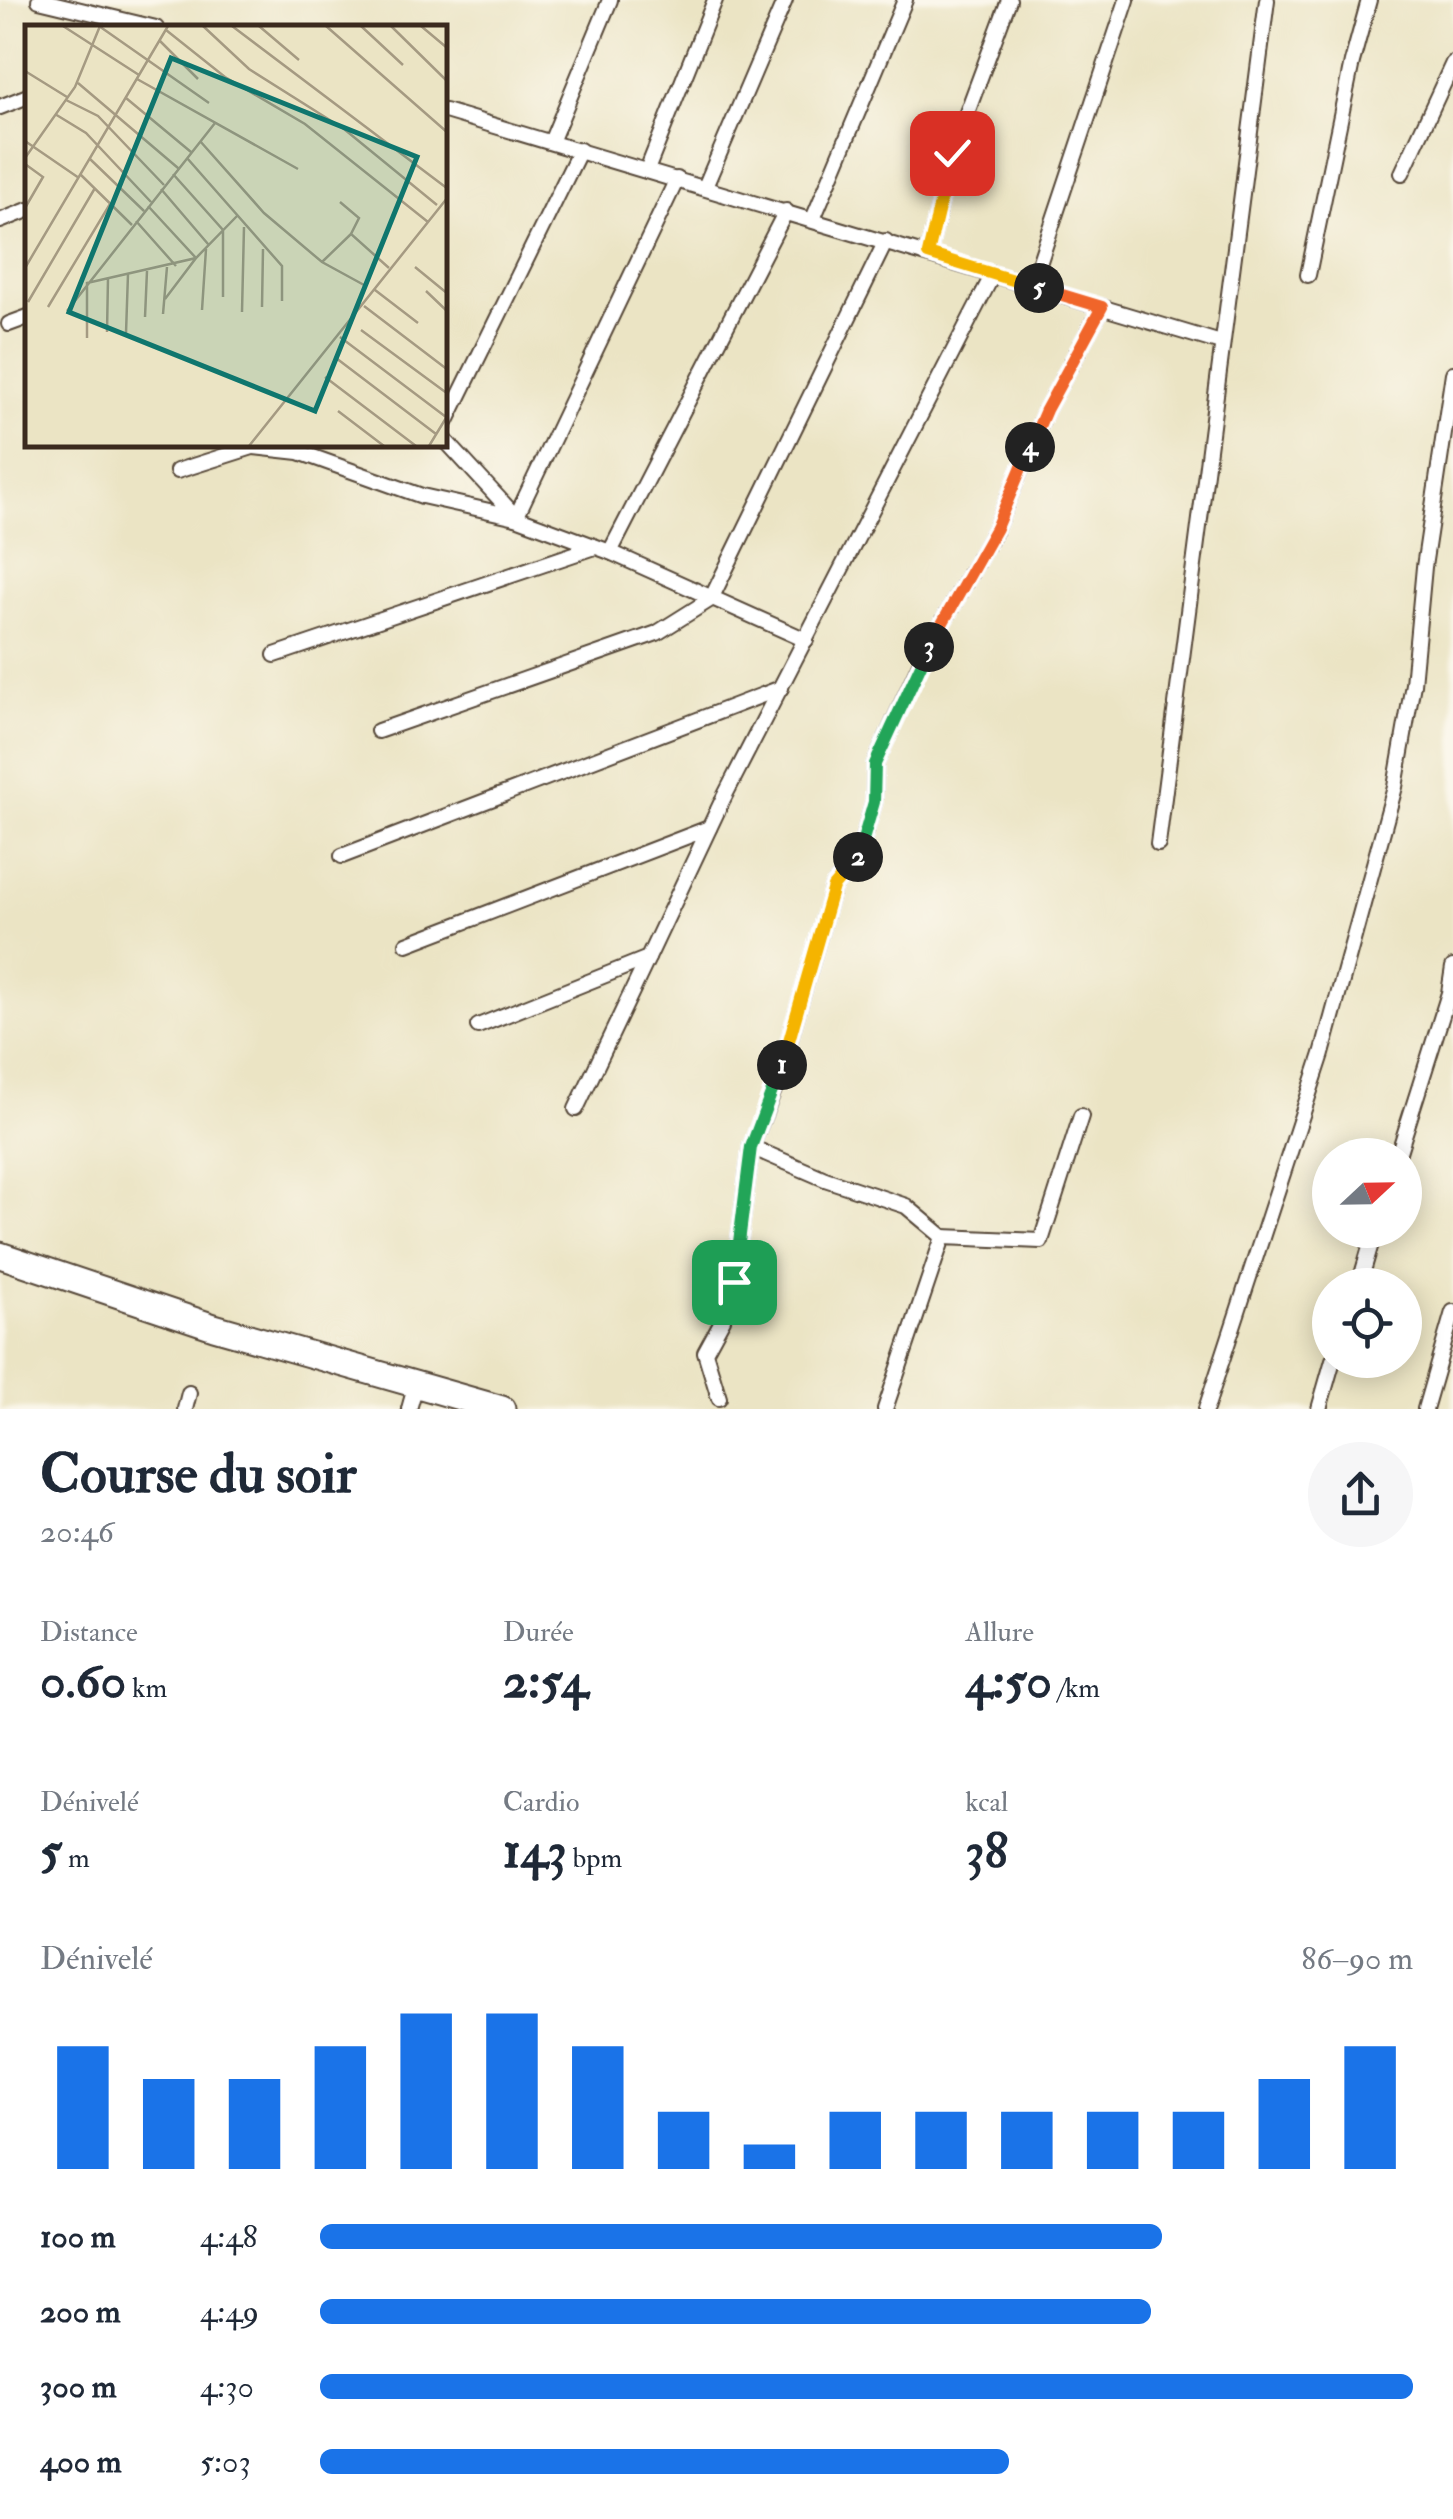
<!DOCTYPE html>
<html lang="fr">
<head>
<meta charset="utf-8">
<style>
  :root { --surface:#fff; --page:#f6f6f7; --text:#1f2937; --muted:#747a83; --accent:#1a73e8 }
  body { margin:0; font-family:"IM FELL Double Pica",serif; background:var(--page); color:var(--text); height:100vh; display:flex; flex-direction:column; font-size:38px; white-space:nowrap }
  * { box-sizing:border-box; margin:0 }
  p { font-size:32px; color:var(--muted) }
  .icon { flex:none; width:55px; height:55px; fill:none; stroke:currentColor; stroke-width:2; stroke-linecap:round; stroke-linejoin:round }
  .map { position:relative; height:1409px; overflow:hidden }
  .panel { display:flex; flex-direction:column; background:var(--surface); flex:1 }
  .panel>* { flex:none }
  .needle { width:65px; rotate:68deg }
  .tools { position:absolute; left:1312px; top:1138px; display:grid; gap:20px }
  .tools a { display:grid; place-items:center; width:110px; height:110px; border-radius:50%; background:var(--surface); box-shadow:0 5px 25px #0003; font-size:50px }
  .pin { position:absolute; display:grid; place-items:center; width:85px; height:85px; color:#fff; margin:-42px; border-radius:20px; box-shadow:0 5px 15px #0006 }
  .km { position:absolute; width:50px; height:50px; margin:-25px; border-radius:50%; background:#222; color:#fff; font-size:28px; line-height:50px; text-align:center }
  .round { display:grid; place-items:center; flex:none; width:105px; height:105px; border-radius:52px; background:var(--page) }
  .summary { display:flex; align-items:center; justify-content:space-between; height:170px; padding:0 40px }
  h1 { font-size:55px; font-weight:800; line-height:75px }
  .figures { display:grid; grid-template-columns:repeat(3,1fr); gap:15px; height:170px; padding:10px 40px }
  .figures div { display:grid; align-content:center }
  .figures b { font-size:50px; font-weight:800 }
  .figures small { font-size:28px; font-weight:400 }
  .figures p { font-size:28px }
  .chart { height:280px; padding:20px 40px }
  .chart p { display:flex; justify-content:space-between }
  .chart svg { width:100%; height:180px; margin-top:10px; stroke:var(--accent); stroke-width:6 }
  ul { padding:0 40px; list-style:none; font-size:32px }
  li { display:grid; grid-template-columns:160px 120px 1fr; align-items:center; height:75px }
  li i { height:25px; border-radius:12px; background:var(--accent) }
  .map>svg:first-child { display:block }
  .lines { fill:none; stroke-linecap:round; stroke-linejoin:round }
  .street-casing { stroke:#554637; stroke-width:18 }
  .highway-casing { stroke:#554637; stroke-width:29 }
  .street { stroke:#fff; stroke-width:14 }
  .highway { stroke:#fff; stroke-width:25 }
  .split-1-casing { stroke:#fff; stroke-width:20 }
  .split-2-casing { stroke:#fff; stroke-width:20 }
  .split-3-casing { stroke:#fff; stroke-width:20 }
  .split-4-casing { stroke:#fff; stroke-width:20 }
  .split-5-casing { stroke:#fff; stroke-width:20 }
  .split-6-casing { stroke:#fff; stroke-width:20 }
  .split-1 { stroke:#22a559; stroke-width:12 }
  .split-2 { stroke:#f5b400; stroke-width:12 }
  .split-3 { stroke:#22a559; stroke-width:12 }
  .split-4 { stroke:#f0652b; stroke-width:12 }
  .split-5 { stroke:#f0652b; stroke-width:12 }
  .split-6 { stroke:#f5b400; stroke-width:12 }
  .inset-road { fill:none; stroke:#a59a82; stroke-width:2.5 }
  .view { fill:#0f766e; fill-opacity:0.15; stroke:#0f766e; stroke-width:5 }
  .inset-edge { fill:none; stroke:#3b2a1e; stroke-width:5 }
</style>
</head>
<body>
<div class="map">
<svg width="1453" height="1409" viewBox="0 0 1453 1409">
  <rect width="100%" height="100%" fill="#fbf7ec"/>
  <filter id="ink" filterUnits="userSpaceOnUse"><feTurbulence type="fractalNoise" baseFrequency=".01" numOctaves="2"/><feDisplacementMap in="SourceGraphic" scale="20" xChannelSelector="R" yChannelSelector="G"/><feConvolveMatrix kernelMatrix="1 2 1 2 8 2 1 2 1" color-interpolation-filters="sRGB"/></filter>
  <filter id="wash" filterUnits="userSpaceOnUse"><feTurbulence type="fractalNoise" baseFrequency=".0048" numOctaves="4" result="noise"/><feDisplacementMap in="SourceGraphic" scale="40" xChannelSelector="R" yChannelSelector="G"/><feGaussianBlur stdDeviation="2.25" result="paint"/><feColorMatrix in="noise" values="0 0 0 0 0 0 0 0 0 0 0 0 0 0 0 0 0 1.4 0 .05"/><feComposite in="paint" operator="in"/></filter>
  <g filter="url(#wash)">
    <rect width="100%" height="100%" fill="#ebe4c4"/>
  </g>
  <g filter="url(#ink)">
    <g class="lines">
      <!-- street casing -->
      <g class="street-casing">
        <g id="street">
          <path d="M39,0L156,28"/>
          <path d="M0,107L28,96"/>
          <path d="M445,111L1221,343"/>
          <path d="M551,142L610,0"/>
          <path d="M647,170L715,0"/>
          <path d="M1402,173L1453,63"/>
          <path d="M705,187L785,0"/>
          <path d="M813,219L905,0"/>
          <path d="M0,221L28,210"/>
          <path d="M928,254L952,153L1009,0"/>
          <path d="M1308,275L1352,62L1369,0"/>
          <path d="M1032,285L1127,0"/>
          <path d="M9,324L28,317"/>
          <path d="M445,425L580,150"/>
          <path d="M445,440L516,517L610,552L806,640"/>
          <path d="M254,447L299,452L422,496L516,517L677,179"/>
          <path d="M177,471L259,445"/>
          <path d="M610,552L786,211"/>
          <path d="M275,655L595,547"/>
          <path d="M378,731L657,633L711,599L886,241"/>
          <path d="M1158,844L1267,0"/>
          <path d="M342,856L781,688"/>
          <path d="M407,944L709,828"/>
          <path d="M478,1026L648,958L722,801L993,274"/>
          <path d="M576,1109L648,958"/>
          <path d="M751,1147L825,1179L906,1206L943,1237"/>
          <path d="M1398,1155L1449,993L1453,967"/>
          <path d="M1359,1285L1375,1230"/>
          <path d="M719,1398L705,1352L723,1319L734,1282L751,1147L778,1080L833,887L858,856L874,802L875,764L922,659L996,528L1046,410L1102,307"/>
          <path d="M185,1409L189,1393"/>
          <path d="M409,1409L416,1384"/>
          <path d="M885,1409L943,1237L1041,1241L1081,1116"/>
          <path d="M1206,1409L1322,1054L1395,787L1413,684L1424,567L1453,373"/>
          <path d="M1319,1409L1333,1360"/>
          <path d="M1425,1409L1453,1312"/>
        </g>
      </g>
      <!-- highway casing -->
      <g class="highway-casing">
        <path id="highway" d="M0,1255L214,1327L502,1409"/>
      </g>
      <!-- street -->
      <use href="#street" class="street"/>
      <!-- highway -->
      <use href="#highway" class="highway"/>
    </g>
  </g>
  <g class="lines" filter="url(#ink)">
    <!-- split-1 casing -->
    <g class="split-1-casing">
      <path id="split-1" d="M734,1282L751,1147L782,1065"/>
    </g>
    <!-- split-2 casing -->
    <g class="split-2-casing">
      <path id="split-2" d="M782,1065L833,887L858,857"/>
    </g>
    <!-- split-3 casing -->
    <g class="split-3-casing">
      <path id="split-3" d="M858,857L874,802L875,764L929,647"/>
    </g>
    <!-- split-4 casing -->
    <g class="split-4-casing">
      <path id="split-4" d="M929,647L996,528L1030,447"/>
    </g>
    <!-- split-5 casing -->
    <g class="split-5-casing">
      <path id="split-5" d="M1030,447L1046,410L1102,307L1039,288"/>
    </g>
    <!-- split-6 casing -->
    <g class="split-6-casing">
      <path id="split-6" d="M952,153L928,254L1039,288"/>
    </g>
    <!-- split-1 -->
    <use href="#split-1" class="split-1"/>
    <!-- split-2 -->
    <use href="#split-2" class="split-2"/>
    <!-- split-3 -->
    <use href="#split-3" class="split-3"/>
    <!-- split-4 -->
    <use href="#split-4" class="split-4"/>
    <!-- split-5 -->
    <use href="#split-5" class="split-5"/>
    <!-- split-6 -->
    <use href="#split-6" class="split-6"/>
  </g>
  <!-- overview -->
  <g transform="translate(25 25)">
    <rect width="422" height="422" fill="#ebe4c4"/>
    <path class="inset-road" d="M38,1L114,50M74,1L184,78M178,1L224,44L319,104L412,180M207,1L423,164M234,1L274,35M301,1L423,108M336,1L378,40M366,1L423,57M396,1L421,22M141,5L200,52L280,99L403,197M135,16L173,54M0,46L42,72M112,54L273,144M53,58L153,143M101,73L166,127M41,75L73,91L139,160M30,89L61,108L126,177M0,116L54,153M175,116L239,188L297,237L339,260M0,133L50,62L75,1M162,133L257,241V276M65,134L119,186M0,139L18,152L0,183M148,149L198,205V272M56,150L107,200M136,164L183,219M315,177L334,193L326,209L364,243M123,181L171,233L140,274M111,196L151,241M297,237L326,209M390,242L423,269M0,243L143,1M350,265L393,298M401,266L423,287M3,277L70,163M339,281L423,345M23,282L85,179M237,282L238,224M177,285L181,224M42,286L190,98M217,287L219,202M138,289L142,242M120,292L122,246M336,305L423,369M82,307L83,253M101,308L103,249M315,312L421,392M62,313V258L171,233L212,191M311,333L411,409M300,352L391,421M313,386L359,421M224,421L423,172M404,421L421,393"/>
    <path class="view" d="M146,33L392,132L290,386L44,287Z"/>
    <rect width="422" height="422" class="inset-edge"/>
  </g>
</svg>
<div class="tools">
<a><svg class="needle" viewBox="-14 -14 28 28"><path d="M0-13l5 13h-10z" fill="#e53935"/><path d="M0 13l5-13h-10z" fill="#747a83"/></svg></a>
<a><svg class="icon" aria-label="locate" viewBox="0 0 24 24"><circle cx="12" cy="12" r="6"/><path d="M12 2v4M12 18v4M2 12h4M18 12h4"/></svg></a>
</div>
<div class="pin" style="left:734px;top:1282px;background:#1e9e55"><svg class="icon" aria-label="arrive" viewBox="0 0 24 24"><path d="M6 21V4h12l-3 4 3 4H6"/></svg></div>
<div class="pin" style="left:952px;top:153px;background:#d93025"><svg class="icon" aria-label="check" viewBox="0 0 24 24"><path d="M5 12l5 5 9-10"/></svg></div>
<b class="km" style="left:782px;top:1065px">1</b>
<b class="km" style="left:858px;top:857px">2</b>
<b class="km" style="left:929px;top:647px">3</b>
<b class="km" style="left:1030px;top:447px">4</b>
<b class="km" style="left:1039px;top:288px">5</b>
</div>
<section class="panel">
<div class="summary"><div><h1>Course du soir</h1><p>20:46</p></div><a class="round"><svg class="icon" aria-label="share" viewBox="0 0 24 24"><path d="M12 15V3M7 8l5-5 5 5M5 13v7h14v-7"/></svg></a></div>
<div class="figures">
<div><p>Distance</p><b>0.60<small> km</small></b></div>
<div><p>Durée</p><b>2:54</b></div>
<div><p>Allure</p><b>4:50<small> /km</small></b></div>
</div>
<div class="figures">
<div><p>Dénivelé</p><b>5<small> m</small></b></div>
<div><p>Cardio</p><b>143<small> bpm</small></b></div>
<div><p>kcal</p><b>38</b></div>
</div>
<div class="chart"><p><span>Dénivelé</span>86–90 m</p>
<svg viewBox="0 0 160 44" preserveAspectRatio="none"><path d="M5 44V14M15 44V22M25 44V22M35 44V14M45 44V6M55 44V6M65 44V14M75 44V30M85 44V38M95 44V30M105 44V30M115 44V30M125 44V30M135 44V30M145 44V22M155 44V14"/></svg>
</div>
<ul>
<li><b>100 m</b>4:48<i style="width:77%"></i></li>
<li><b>200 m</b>4:49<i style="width:76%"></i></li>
<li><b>300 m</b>4:30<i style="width:100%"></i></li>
<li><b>400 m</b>5:03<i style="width:63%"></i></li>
</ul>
</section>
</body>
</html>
